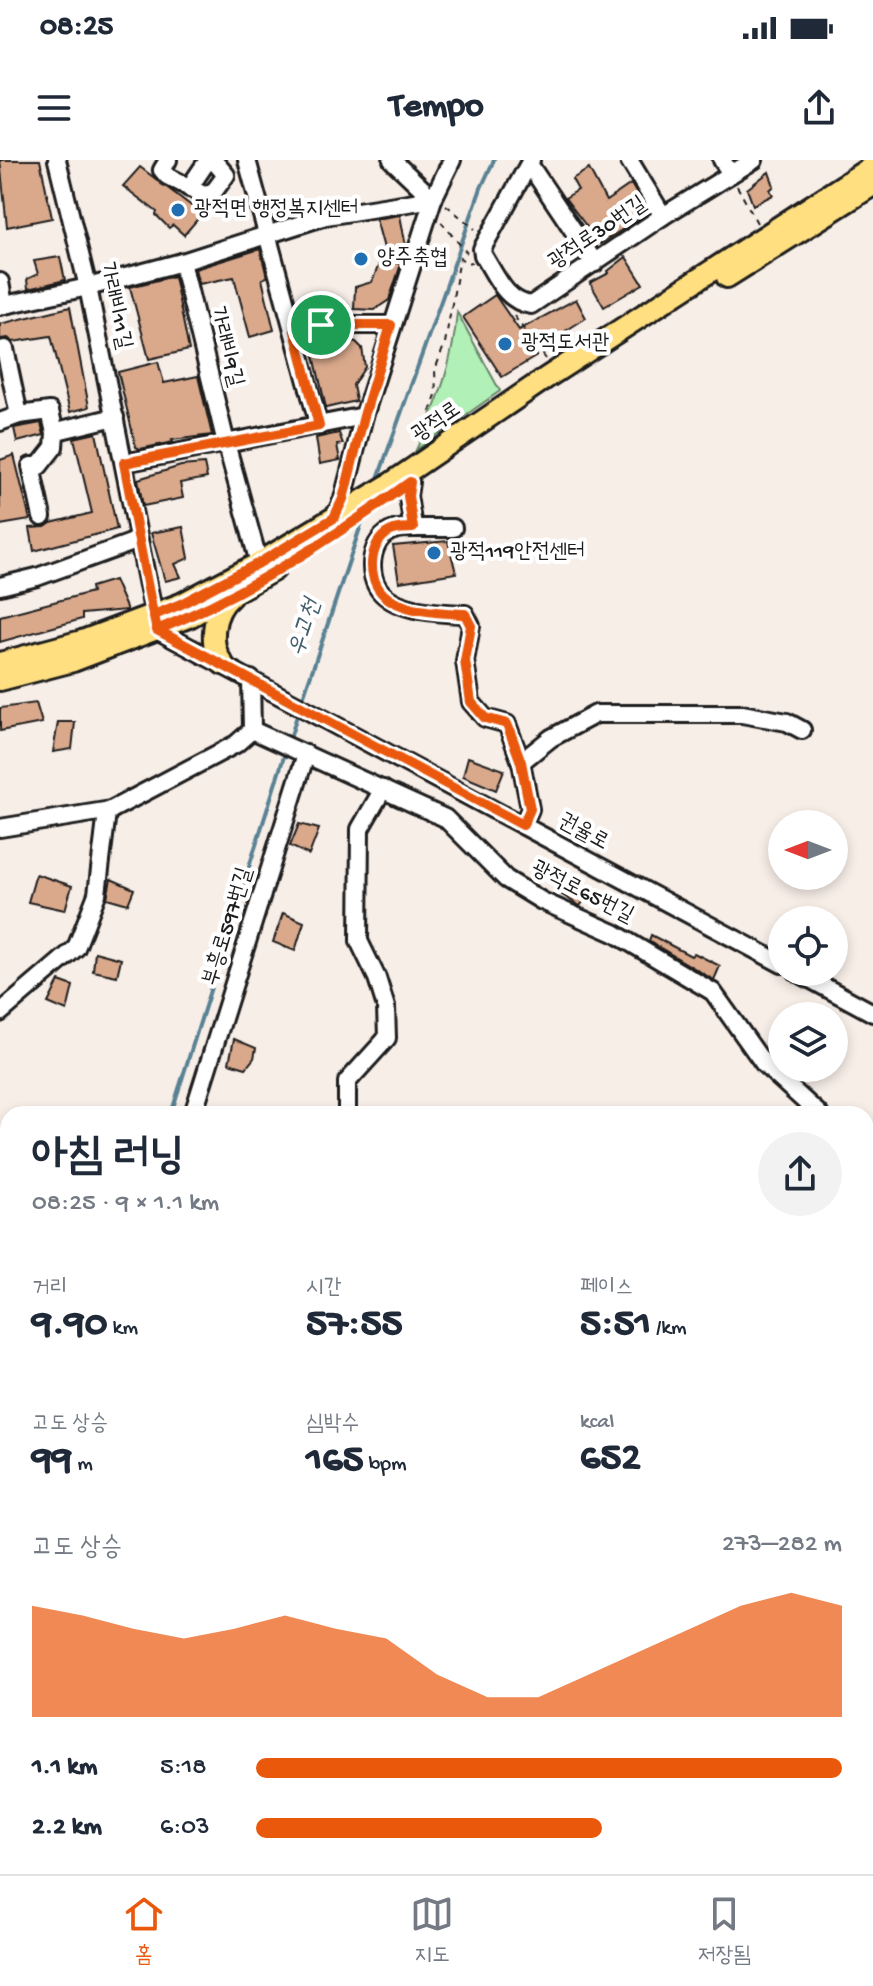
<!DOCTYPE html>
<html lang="ko">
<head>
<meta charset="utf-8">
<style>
  :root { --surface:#fff; --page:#f2f2f3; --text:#1f2937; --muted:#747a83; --line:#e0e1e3; --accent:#ea580c }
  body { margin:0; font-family:"Gochi Hand","Poor Story",sans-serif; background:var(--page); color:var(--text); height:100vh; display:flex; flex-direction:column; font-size:30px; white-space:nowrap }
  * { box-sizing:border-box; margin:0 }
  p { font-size:26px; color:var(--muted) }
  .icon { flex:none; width:44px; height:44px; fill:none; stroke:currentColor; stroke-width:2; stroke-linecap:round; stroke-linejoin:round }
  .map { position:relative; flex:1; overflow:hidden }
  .panel { position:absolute; left:0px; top:946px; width:874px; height:768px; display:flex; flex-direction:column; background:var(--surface); border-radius:24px 24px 0 0; box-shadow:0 4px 12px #0003 }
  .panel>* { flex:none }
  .needle { width:52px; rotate:270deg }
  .controls { position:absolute; left:768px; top:650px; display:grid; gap:16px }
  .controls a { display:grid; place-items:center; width:80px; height:80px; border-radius:50%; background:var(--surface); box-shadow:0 4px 12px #0003; font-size:40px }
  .pin { position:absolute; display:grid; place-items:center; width:68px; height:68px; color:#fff; margin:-34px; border:4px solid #fff; border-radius:50%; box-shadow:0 2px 8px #0007 }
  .round { display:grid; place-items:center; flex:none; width:84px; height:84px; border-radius:42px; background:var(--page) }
  .summary { display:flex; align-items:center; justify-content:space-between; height:136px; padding:0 32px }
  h1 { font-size:44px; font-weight:700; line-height:60px }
  .figures { display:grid; grid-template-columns:repeat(3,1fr); gap:12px; height:136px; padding:8px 32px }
  .figures div { display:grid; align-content:center }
  .figures b { font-size:40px; font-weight:700 }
  .figures small { font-size:22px; font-weight:400 }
  .figures p { font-size:22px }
  .chart { height:224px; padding:16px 32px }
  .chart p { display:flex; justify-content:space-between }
  .chart svg { width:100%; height:144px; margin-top:8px; fill:var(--accent); opacity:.7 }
  ul { padding:0 32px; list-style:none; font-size:26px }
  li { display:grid; grid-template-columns:128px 96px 1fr; align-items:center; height:60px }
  li i { height:20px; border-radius:10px; background:var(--accent) }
  .status { display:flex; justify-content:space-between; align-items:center; height:56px; padding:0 40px; background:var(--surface); direction:ltr }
  .status svg { height:22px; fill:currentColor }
  header { display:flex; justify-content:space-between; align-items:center; height:104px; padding:0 32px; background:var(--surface); font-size:36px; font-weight:700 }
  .tabs { display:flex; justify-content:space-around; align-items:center; height:112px; border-top:2px solid var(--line); background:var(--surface); font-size:22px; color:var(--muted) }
  .tabs a { display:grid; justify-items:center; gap:4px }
  .tabs .active { color:var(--accent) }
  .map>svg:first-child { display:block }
  .built { fill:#efd9cc }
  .green { fill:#b1f0b7; stroke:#66866a; stroke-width:2 }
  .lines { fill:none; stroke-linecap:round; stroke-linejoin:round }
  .stream { stroke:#598293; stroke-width:4 }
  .building { fill:#daa98c; stroke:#1c1c1c; stroke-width:2 }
  .minor-casing { stroke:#1c1c1c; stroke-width:22 }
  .major-casing { stroke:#1c1c1c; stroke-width:26 }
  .path { stroke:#1c1c1c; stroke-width:2; stroke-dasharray:6 6; stroke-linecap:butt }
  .minor { stroke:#fff; stroke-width:16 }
  .major { stroke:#ffdf80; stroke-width:20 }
  .route-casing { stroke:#fff; stroke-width:16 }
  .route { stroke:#ea580c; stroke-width:10 }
  .poi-dot { fill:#1f6fb2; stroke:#fff; stroke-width:3 }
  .labels { text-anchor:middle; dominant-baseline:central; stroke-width:8; stroke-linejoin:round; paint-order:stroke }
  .poi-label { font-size:22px; fill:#1c1c1c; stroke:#fff; text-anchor:start }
  .street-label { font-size:22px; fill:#1c1c1c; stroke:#fff }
  .water-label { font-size:24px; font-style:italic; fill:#45606c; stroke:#fff }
</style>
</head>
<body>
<div class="status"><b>08:25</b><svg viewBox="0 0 49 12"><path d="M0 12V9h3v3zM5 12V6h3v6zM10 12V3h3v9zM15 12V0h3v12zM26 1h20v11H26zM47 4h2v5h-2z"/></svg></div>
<header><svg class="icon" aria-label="menu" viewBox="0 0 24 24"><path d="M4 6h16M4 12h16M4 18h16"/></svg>Tempo<svg class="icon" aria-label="share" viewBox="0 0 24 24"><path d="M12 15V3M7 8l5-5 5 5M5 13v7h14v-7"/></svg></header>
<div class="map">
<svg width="873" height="1714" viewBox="0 0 873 1714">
  <rect width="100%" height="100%" fill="#f8eee8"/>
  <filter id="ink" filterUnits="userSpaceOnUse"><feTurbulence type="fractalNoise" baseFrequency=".0125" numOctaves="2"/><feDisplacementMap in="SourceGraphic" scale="16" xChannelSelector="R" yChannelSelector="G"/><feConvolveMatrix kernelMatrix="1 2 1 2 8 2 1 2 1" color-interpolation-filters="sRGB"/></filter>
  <g filter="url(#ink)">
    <!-- built -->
    <path class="built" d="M587,1706H741L732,1714H596Z"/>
    <!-- green -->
    <path class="green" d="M457,152L500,231L416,290C438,242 453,204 457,152Z"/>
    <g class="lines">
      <!-- stream -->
      <g class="stream">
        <path d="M376,324L481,28L494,0"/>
        <path d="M301,544L367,347"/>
        <path d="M289,582L298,552"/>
        <path d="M171,954L286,590"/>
      </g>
    </g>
    <!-- building -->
    <g class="building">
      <path d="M0,0H40L52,58L7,67Z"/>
      <path d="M140,7L202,54L184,75L173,65L169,68L156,55L157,52L123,26Z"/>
      <path d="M589,9L606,41L631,24L648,53L600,84L565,38L578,30L572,19Z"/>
      <path d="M769,12L774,26L770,30L773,35L753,45L747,29Z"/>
      <path d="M400,55L406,87L385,92L376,59Z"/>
      <path d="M260,89L267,117L262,119L274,170L250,177L234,117L199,124L195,109Z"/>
      <path d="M60,97L65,120L28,129L27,119L38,114L34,101Z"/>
      <path d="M626,97L643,124L604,147L590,123L609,113L608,111Z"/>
      <path d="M381,99L401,104L389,140L374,150L354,149L355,127L372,122Z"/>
      <path d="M174,116L189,190L149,199L130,127Z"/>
      <path d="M495,135L519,170L576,139L586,158L534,191L537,196L502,217L463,157Z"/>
      <path d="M70,147L89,247L70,252L51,176L13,182L8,178L0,179V164Z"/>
      <path d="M341,178L356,182L362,188L365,207L353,225L356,241L326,248L312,187L317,182Z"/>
      <path d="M158,202L164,223L198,216L212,275L172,280L173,282L140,289L136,287L118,212Z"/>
      <path d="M41,263L44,275L17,282L14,268Z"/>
      <path d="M96,273L117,369L34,391L30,368L45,367L51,363L92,353L74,278Z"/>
      <path d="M339,273L343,284L337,285L340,300L320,304L316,278Z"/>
      <path d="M14,295L30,360L0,365V300Z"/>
      <path d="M204,304L207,318L180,323L183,338L143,346L138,319L181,306Z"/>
      <path d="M183,367L189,398L175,404L181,417L165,421L151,373Z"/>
      <path d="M448,381L456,413L399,422L393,386Z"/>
      <path d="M114,420L127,450L82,454V459L0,482V456L92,432L91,427Z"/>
      <path d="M36,543L42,563L0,571V548Z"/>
      <path d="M58,562H75L72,589L53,592Z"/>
      <path d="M468,597L504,610L496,630L463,616Z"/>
      <path d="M299,664L319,669L309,695L290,686Z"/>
      <path d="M36,714L72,726L65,750L28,742Z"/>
      <path d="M111,719L134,729L128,744L107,738Z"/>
      <path d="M561,722L587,737L580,746L554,730Z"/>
      <path d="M283,753L304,762L295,791L273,782Z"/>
      <path d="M651,775L691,796L694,793L720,806L714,820L649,781Z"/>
      <path d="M95,792L121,799L117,816L93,811Z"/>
      <path d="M59,821L73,826L67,851L48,843Z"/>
      <path d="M234,879L256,888L254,898L246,908L229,903Z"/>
    </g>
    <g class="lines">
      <!-- minor casing -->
      <g class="minor-casing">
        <g id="minor">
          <path d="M57,0L88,127L157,470L782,804"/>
          <path d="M168,0L162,10L167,16L206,36L215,30L226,15L213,0"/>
          <path d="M247,0L319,266"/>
          <path d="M392,0L433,39"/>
          <path d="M531,0L482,89L483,95C497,117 505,141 531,145L663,56L754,0"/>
          <path d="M629,0L663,56"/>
          <path d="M722,0L731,14"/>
          <path d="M529,4L595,103"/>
          <path d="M189,28L208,0"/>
          <path d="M182,102L226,283L259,403"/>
          <path d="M0,122L4,145"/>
          <path d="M0,146L88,127L182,102L326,56L433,39"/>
          <path d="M295,171L321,165H391"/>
          <path d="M0,190L5,189L19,255"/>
          <path d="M0,262L19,255L50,251L55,273L61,270L115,257"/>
          <path d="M124,303L364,256L433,39L452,0"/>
          <path d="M410,322L408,336L413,368C407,368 400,368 394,370C370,377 365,416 382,433C400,452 441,453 465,454L471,466L465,501L471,542L485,558L507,564L521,602L530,649L523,665"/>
          <path d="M42,357L31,306H39L54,287L55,273"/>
          <path d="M334,358L343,339L364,256"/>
          <path d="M413,368H453"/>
          <path d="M0,426L37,417L139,380"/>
          <path d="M252,570L445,658L506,719L542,741L614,773L713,832L764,904L819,954"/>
          <path d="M521,602L551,578L596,554H742L787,562L802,570"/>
          <path d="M0,668L111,650"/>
          <path d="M797,812L873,853"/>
          <path d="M0,853L76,788L97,734L107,652L236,584L252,570L251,519"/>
          <path d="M193,954L306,594"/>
          <path d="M347,954V922L387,878L386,847L377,818L359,781L360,669L383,629"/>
          <path d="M866,997L873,1003"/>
          <path d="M866,1512H873"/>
          <path d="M866,1556L873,1549"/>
          <path d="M0,1606L2,1545"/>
          <path d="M42,1714L43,1706"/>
        </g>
      </g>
      <!-- major casing -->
      <g class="major-casing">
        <g id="major">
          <path d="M727,117L873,25"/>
          <path d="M0,503L82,481L181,444L259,403L390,324L546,218L873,6"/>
          <path d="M223,504C208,485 212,452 231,436"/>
          <path d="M0,520L73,501L191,456L274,410"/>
        </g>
      </g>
      <!-- path -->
      <g class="path">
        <path d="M737,26L757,63"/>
        <path d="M446,45L475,69"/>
        <path d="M441,62L467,93"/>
        <path d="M514,156L546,199"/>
        <path d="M428,276L429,255L436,235L435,210L445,183L460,98L467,103L472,102"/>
      </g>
      <!-- minor -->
      <use href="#minor" class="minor"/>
      <!-- major -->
      <use href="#major" class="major"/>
    </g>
  </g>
  <g class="lines" filter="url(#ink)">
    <!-- route casing -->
    <g class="route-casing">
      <path id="route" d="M321,165L295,171L319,266L124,303L152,449L157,470L523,665L530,649L521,602L507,564L485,558L471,542L465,501L471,466L465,454C441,453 400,452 382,433C365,415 370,377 394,370C400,368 407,368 413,368L408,336L410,322C335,377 244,435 157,470L154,455L181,444L259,403L334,358L343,339L364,256L391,165H321"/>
    </g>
    <!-- route -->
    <use href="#route" class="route"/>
  </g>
  <!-- markers -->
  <g class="poi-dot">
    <circle cx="178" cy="50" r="8"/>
    <circle cx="361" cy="99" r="8"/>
    <circle cx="505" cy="184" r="8"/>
    <circle cx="434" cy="393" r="8"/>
  </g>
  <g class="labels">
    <!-- poi labels -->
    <g class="poi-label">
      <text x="194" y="50">광적면 행정복지센터</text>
      <text x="377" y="99">양주축협</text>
      <text x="521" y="184">광적도서관</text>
      <text x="450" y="393">광적119안전센터</text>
    </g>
    <!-- street labels -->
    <g class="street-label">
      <text transform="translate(598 74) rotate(-34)">광적로30번길</text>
      <text transform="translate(114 146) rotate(78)">가래비11길</text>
      <text transform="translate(225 187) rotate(76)">가래비9길</text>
      <text transform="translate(437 263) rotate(-34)">광적로</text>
      <text transform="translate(583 673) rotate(28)">권율로</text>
      <text transform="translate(582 733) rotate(27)">광적로65번길</text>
      <text transform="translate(229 767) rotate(-73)">부흥로597번길</text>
    </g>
    <!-- water labels -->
    <g class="water-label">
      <text transform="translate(306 468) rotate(-72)">우고천</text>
    </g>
  </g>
</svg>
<div class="controls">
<a><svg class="needle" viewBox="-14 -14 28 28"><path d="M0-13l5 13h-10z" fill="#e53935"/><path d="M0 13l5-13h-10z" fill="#747a83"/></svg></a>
<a><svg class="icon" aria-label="locate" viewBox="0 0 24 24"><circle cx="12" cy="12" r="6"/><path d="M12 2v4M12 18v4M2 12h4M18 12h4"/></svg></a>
<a><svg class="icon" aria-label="layers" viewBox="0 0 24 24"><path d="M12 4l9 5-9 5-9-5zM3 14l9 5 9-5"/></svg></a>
</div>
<div class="pin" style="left:321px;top:165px;background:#1e9e55"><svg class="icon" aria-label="arrive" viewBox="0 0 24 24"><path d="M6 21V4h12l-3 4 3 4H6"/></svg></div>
<section class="panel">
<div class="summary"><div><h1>아침 러닝</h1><p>08:25 · 9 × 1.1 km</p></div><a class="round"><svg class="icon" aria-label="share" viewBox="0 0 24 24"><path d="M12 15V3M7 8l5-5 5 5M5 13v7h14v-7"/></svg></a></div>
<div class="figures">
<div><p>거리</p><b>9.90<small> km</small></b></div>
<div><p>시간</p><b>57:55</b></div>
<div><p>페이스</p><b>5:51<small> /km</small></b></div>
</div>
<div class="figures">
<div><p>고도 상승</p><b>99<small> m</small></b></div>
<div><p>심박수</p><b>165<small> bpm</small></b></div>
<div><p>kcal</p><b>652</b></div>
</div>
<div class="chart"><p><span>고도 상승</span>273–282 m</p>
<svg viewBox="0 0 160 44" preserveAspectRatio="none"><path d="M0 44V10L10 13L20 17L30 20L40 17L50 13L60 17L70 20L80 31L90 38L100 38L110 31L120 24L130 17L140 10L150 6L160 10V44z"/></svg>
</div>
<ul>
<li><b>1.1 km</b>5:18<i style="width:100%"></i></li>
<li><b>2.2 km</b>6:03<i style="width:59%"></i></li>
</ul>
</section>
</div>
<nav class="tabs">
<a class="active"><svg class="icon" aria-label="home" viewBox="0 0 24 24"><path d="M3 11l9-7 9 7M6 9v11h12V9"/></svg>홈</a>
<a><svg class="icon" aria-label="map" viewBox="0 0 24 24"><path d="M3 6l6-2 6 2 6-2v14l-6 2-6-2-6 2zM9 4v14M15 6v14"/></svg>지도</a>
<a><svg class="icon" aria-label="saved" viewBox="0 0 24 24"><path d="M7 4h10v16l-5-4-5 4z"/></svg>저장됨</a>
</nav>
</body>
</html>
